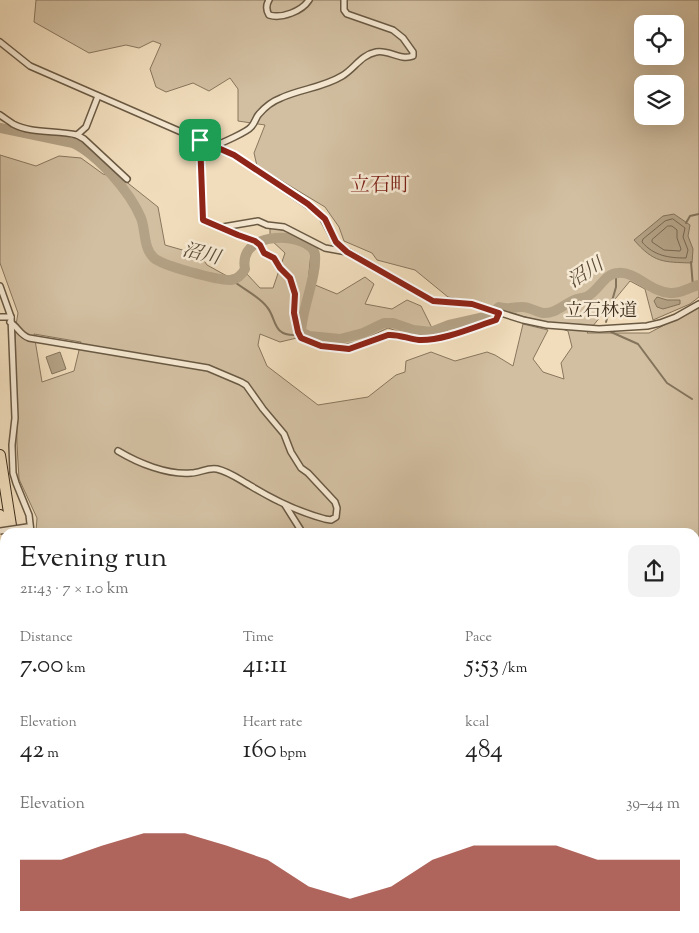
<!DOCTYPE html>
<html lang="en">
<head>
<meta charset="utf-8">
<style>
  :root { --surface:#fff; --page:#f2f2f2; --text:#222; --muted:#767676; --accent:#8f2418 }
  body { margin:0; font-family:"Sorts Mill Goudy","Noto Serif JP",serif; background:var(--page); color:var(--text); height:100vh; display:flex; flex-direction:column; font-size:19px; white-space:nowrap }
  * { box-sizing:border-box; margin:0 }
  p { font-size:16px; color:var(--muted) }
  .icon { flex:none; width:28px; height:28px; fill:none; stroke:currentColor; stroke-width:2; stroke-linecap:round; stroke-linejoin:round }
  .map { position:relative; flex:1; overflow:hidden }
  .panel { position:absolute; left:0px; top:528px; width:700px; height:406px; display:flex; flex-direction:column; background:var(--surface); border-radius:15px 15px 0 0; box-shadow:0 5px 20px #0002 }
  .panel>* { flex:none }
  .controls { position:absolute; left:634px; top:15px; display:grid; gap:10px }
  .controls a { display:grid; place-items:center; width:50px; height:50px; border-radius:10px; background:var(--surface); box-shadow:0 5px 20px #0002; font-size:25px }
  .pin { position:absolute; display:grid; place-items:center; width:42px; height:42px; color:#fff; margin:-21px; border-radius:10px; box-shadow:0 2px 8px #0006 }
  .round { display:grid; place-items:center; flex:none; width:52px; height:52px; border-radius:10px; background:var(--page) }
  .summary { display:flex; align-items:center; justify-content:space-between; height:85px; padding:0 20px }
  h1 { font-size:28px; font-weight:600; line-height:38px }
  .stats { display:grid; grid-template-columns:repeat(3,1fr); gap:8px; height:85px; padding:5px 20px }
  .stats div { display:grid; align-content:center }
  .stats b { font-size:25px; font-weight:600 }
  .stats small { font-size:14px; font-weight:400 }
  .stats p { font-size:14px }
  .chart { height:140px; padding:10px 20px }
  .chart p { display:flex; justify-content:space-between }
  .chart svg { width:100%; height:90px; margin-top:5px; fill:var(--accent); opacity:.7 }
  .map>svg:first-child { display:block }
  .green { fill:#d2bfa1; stroke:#88765e; fill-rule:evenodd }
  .water { fill:#b4a286; stroke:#84745c }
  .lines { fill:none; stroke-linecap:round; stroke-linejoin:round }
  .shore { stroke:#786851; stroke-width:1 }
  .stream { stroke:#84745c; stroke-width:2 }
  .river { stroke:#b4a286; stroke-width:10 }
  .street-tunnel { stroke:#cdba9c; stroke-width:5; stroke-dasharray:5 2.5; stroke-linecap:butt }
  .street-casing { stroke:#6a5a44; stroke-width:8 }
  .highway-casing { stroke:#3d2e1c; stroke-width:12 }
  .street { stroke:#f6e9d3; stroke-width:5 }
  .highway { stroke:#f1ddbc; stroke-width:10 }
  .street-bridge-casing { stroke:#6a5a44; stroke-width:8; stroke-linecap:butt }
  .street-bridge { stroke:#f6e9d3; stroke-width:5 }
  .route-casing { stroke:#fff; stroke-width:10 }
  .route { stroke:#8f2418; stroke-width:6 }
  .labels { text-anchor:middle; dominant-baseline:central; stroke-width:5; stroke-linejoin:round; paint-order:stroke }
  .street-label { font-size:18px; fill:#3d2e1c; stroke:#f6e9d3 }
  .water-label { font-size:19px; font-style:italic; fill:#5b4b36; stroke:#f6e9d3 }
  .quarter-label { font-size:20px; fill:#7a1f14; stroke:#f6e9d3 }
</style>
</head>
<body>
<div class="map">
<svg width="699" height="933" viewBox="0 0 699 933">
  <rect width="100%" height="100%" fill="#f1ddbc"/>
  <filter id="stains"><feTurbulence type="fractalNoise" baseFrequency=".004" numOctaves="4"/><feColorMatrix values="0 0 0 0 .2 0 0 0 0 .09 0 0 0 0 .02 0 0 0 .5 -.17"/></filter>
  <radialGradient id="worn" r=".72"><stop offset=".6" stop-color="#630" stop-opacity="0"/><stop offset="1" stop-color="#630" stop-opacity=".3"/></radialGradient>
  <!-- green -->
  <g class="green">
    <path d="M36,0H699V281L696,282L699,284V297L690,304L653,320L645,289L630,281L587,333H649L699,307V933H318L320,929H695V532H36L37,518L19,479L17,444L15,331L18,313L0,263V155L36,166L59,156L81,158L103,174L124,180L158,207L165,245L200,255L207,265L227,276L246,273L260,288H273L285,253L270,239V227L293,233L312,243L308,282L337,294L365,277L374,284L365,304L392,309L407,300L421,306L435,334L409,335L388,328L358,342L338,345L301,337L280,342L260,334L258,345L267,366L318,405L368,397L396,375L405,372L406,361L431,352L455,361L487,352L495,355L513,366L523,324L548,330L533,359L543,372L564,379L561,363L572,347L568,331L492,306L448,297L415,270L377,260L372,253L344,241L339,227L325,207L257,166L254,153L265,125L238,121V89L230,78L209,91L193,83L166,92L156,87L150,69L161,44L153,41L139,48L126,45L89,53L34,22ZM642,24H675V56H642ZM642,84H675V116H642ZM34,334L81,342L74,371L42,382Z"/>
    <path d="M0,594L5,632V772L0,773Z"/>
    <rect x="0" y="780" width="5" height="36"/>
    <path d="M0,823H5V863L0,865Z"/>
    <path d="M47,929H85L86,933H47Z"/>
    <path d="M107,929H179L184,933H108Z"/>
  </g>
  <!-- water -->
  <g class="water">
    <path d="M674,214L690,225L688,236L693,249L692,263C663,262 654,263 634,240L663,216Z"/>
    <path d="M657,297L667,300H680V304L663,309L657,307L654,301Z"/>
    <path d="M60,352L66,369L52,374L46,357Z"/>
  </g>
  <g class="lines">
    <!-- shore -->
    <g class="shore">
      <path d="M673,219L685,228L683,237L688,250L686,258C669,258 654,256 642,242L643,239L665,221Z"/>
      <path d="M668,226H672L677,230V238L681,249L680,251L664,250L652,242V240Z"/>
    </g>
    <!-- stream -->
    <g class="stream">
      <path d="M686,223L690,216L699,214"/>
      <path d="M691,262L693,287"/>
      <path d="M232,280C243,289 259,296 267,307C277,319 272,336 296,335"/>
      <path d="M606,322L616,287V272"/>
      <path d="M611,332L638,344L667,383L692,399"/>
      <path d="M0,777H5"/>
      <path d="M695,825L699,832"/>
    </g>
    <!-- river -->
    <path class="river" d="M0,128L73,143C98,155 130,192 141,218C146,231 143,248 154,258C163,266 217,280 230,280C236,280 242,275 245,269C237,228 312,232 315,255C317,276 302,308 301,332L309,336L340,339L363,333L384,323H393L413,330L431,332L449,325L489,316L499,307C511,310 511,307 521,307C529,306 535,312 543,313C556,314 565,303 577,299C581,298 585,298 588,296C599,290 605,273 618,273C636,271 650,292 670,293C681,294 689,287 699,285"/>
    <!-- street-tunnel -->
    <path class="street-tunnel" d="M81,933L93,930"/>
    <!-- street casing -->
    <g class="street-casing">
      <g id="street">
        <path d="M269,0C266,5 266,10 269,15C282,19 302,11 309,0"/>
        <path d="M0,42L30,66L234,155L319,213C328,224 330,237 340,247L433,301L472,304L523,320L547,325L599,329L647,326L660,323L676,317L699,304"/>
        <path d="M0,115C4,118 9,121 13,124C32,134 57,130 77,135L86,127L98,96"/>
        <path d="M77,135L84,139L127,179"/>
        <path d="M200,141L203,220L238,235L255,241L260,245L264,253L274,258L280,269L290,278L295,294L294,313L298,332L301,338L321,346L349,349L388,335C399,334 409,339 419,340C443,341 474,327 497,319L499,313"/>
        <path d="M214,146C222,143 247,132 251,127C255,123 256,117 259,114C265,107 273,101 281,98C300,89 322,88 342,76C354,69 361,55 376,52C388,49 400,61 413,56V52L403,38L393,30L347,14L344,10V0"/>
        <path d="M223,227L258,221L267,225L284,227L325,248L347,252"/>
        <path d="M0,286L11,317L15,418L12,445L13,473L16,483L29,515L31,532"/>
        <path d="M0,317H11"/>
        <path d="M10,322C18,327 20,335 29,338L208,368L241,382L246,385L263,409L284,434L291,452L301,468L308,473L335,502L337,508L336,517L331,520L325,519C299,512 274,500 251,486C240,480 230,472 217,469C208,467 200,473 191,473C167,475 138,463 118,451"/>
        <path d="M285,505L302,532"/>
        <path d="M0,818H5"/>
        <path d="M0,908L5,904"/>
        <path d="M126,929L127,933"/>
        <path d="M280,929L291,931L309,930"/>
        <path d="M329,929L332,933"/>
        <path d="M673,929L675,933"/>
        <path d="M389,933L394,931L409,933"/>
      </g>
    </g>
    <!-- highway casing -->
    <g class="highway-casing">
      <g id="highway">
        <path d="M0,455L12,532"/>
        <path d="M0,515L5,544"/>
        <path d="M91,929L92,933"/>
        <path d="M101,929L102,933"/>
      </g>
    </g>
    <!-- street -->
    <use href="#street" class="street"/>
    <!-- highway -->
    <use href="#highway" class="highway"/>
    <!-- street-bridge casing -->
    <g class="street-bridge-casing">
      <path id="street-bridge" d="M0,531L27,527"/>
    </g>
    <!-- street-bridge -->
    <use href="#street-bridge" class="street-bridge"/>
  </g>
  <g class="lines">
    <!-- route casing -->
    <g class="route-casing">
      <path id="route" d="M200,140L234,155L308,204L325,219L336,242L347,252L433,301L472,304L499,313L496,320C474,327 443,341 419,340C408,339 399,334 388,335L349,349L321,346L301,338L298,332L294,313L295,294L290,278L280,268L274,258L264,253L260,245L255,241L238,235L203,220Z"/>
    </g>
    <!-- route -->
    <use href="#route" class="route"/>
  </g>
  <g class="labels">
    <!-- street labels -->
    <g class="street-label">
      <text x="601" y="312">立石林道</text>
    </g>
    <!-- water labels -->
    <g class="water-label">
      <text transform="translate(201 255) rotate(14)">沼川</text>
      <text transform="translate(586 274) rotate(-33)">沼川</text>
    </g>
    <!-- quarter labels -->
    <g class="quarter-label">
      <text x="380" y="186">立石町</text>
    </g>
  </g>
  <rect width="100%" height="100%" filter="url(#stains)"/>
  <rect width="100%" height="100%" fill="url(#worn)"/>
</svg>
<div class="controls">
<a><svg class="icon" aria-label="locate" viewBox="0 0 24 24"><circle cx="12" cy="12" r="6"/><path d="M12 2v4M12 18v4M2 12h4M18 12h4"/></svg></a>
<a><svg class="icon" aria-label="layers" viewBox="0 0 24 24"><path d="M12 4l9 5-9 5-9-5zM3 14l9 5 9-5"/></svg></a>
</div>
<div class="pin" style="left:200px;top:140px;background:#1e9e55"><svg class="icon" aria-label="arrive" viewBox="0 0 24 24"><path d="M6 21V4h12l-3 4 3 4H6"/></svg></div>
<section class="panel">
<div class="summary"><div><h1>Evening run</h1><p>21:43 · 7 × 1.0 km</p></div><a class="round"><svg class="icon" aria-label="share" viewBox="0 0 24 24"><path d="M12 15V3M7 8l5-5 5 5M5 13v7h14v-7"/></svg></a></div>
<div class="stats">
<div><p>Distance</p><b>7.00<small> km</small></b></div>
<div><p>Time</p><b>41:11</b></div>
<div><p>Pace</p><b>5:53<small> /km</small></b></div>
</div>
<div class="stats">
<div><p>Elevation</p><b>42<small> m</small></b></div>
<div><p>Heart rate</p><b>160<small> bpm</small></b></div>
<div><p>kcal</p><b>484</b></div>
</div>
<div class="chart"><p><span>Elevation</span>39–44 m</p>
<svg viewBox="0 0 160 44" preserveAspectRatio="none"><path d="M0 44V19L10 19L20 12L30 6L40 6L50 12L60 19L70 32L80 38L90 32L100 19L110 12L120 12L130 12L140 19L150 19L160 19V44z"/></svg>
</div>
</section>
</div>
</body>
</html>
